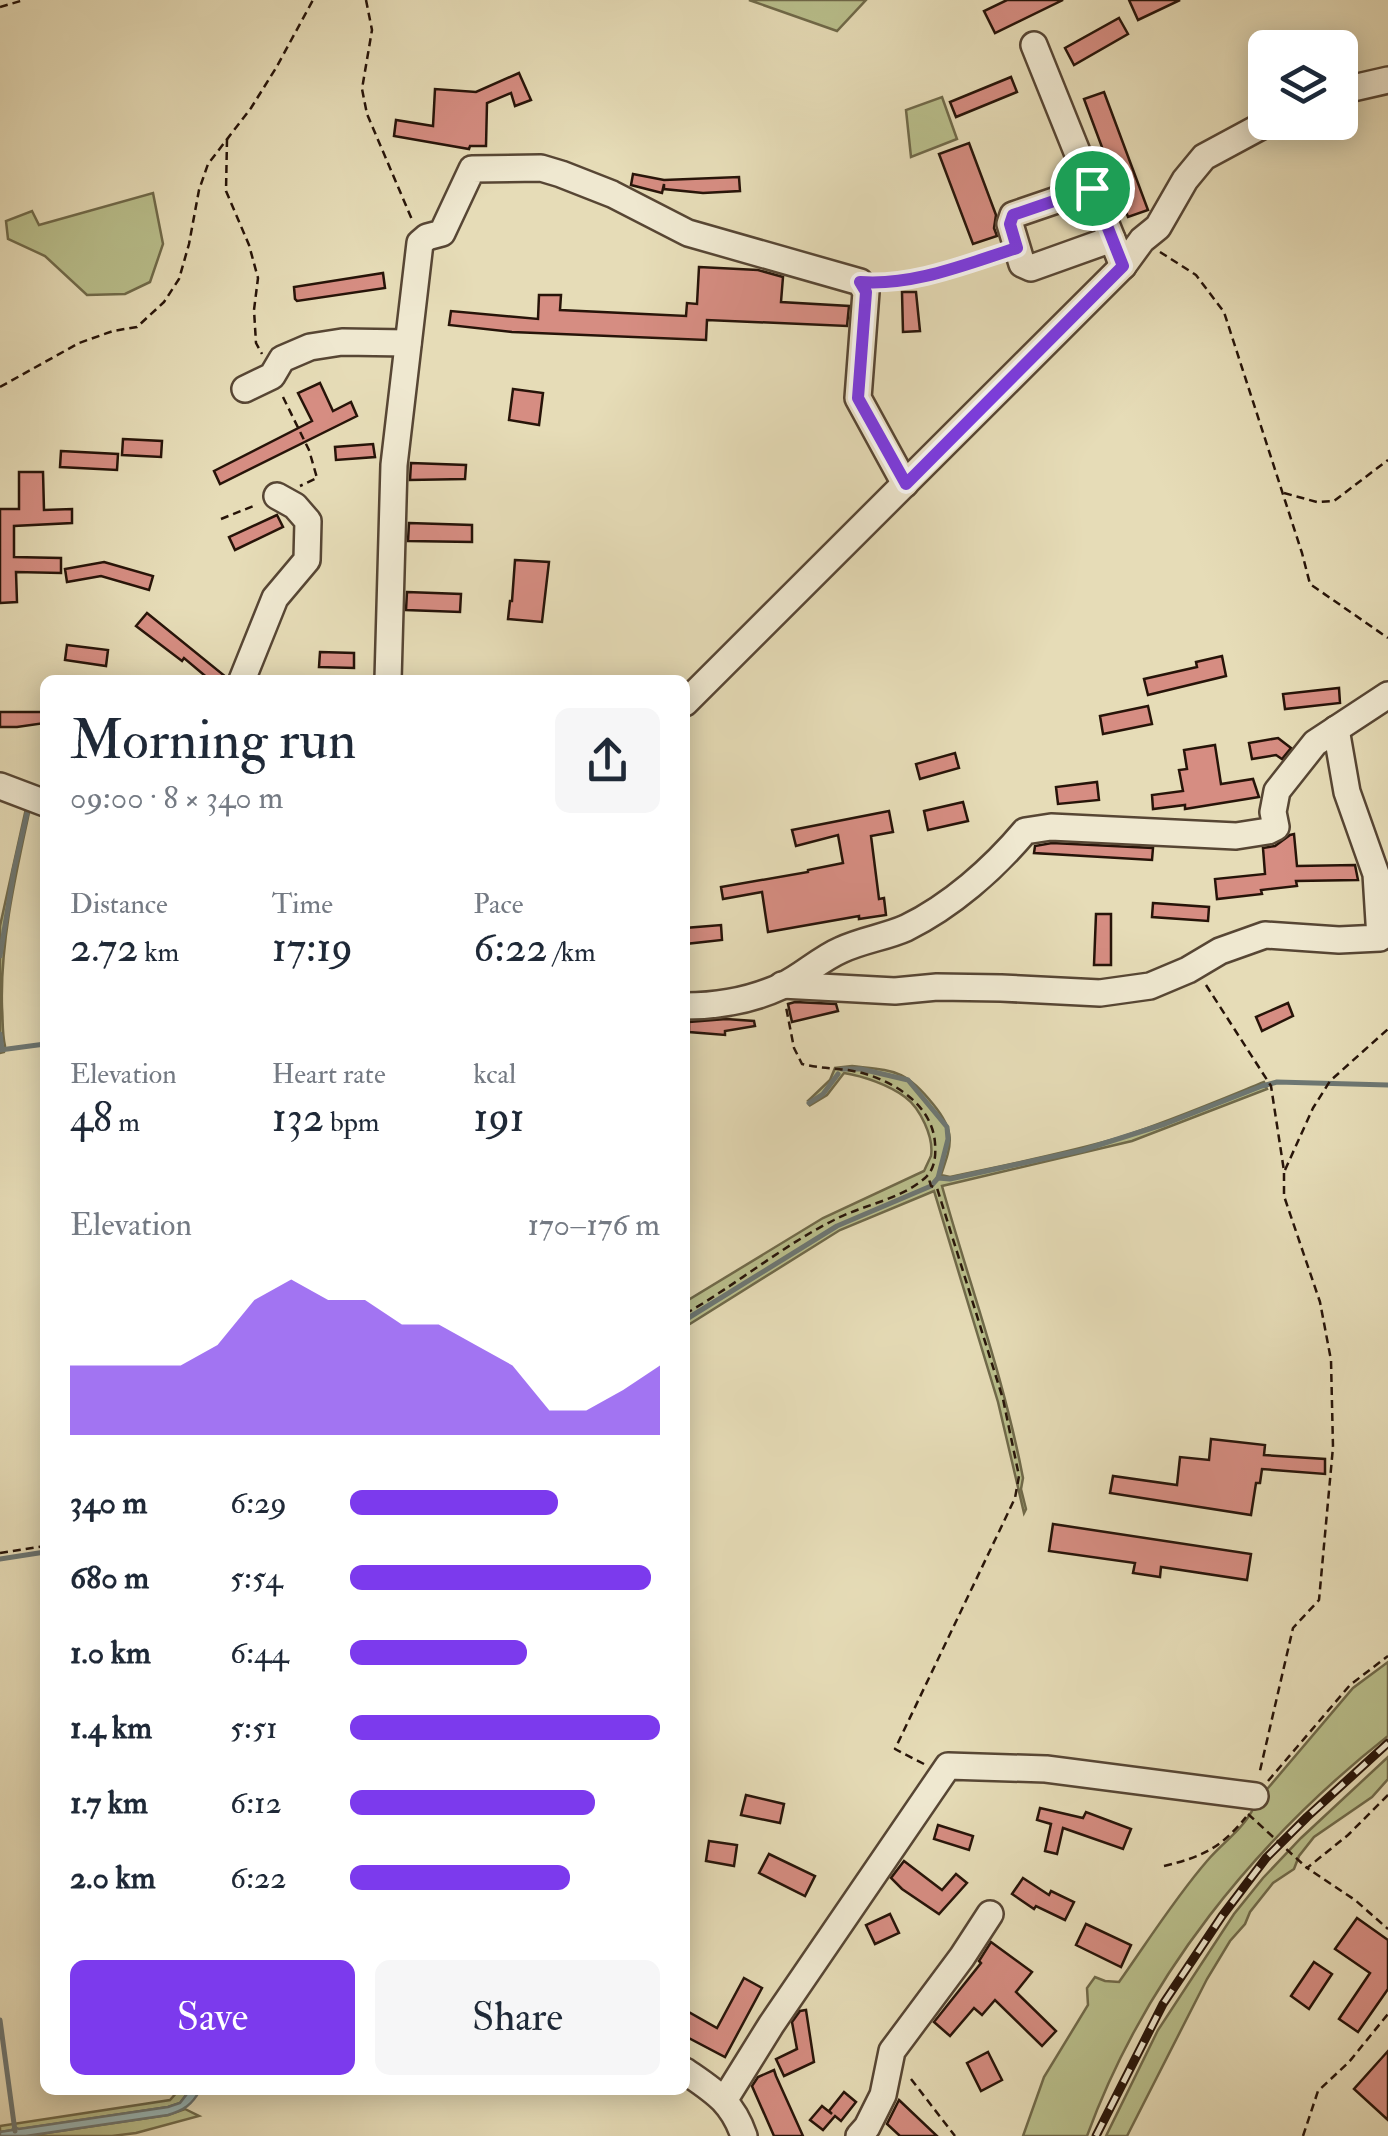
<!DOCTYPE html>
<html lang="en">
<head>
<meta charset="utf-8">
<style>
  :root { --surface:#fff; --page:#f6f6f7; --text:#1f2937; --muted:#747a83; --accent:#7c3aed }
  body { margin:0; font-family:"IM FELL Double Pica",serif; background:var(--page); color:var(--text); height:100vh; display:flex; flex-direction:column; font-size:38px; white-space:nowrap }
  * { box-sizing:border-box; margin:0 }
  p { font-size:32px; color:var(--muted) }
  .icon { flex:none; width:55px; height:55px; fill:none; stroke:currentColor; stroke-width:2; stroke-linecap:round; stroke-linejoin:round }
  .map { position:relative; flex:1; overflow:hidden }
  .sheet { position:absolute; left:40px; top:675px; width:650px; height:1420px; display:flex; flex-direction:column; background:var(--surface); border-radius:15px; box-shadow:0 5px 25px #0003 }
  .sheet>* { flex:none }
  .buttons { position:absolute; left:1248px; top:30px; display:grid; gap:20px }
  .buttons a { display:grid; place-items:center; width:110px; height:110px; border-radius:15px; background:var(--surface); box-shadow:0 5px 25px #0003; font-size:50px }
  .pin { position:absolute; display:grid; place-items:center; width:85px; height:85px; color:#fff; margin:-42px; border:5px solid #fff; border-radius:50%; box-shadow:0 2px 10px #0007 }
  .round { display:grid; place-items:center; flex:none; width:105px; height:105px; border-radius:15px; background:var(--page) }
  .headline { display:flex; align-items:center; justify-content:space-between; height:170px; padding:0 30px }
  h1 { font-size:55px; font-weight:600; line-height:75px }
  .metrics { display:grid; grid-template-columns:repeat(3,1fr); gap:15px; height:170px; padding:10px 30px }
  .metrics div { display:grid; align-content:center }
  .metrics b { font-size:42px; font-weight:600 }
  .metrics small { font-size:28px; font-weight:400 }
  .metrics p { font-size:28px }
  .chart { height:280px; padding:20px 30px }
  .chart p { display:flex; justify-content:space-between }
  .chart svg { width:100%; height:180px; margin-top:10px; fill:var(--accent); opacity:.7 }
  .button { display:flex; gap:20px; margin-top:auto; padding:20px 30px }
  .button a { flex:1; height:115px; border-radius:15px; background:var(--accent); color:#fff; font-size:40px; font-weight:600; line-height:115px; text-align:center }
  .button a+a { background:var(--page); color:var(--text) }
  ul { padding:0 30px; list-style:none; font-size:32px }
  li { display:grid; grid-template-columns:160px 120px 1fr; align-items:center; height:75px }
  li i { height:25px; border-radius:12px; background:var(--accent) }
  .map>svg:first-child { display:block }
  .green { fill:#b9bf8c; stroke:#706a4a; stroke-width:2.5 }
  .water { fill:#9bb9b9; stroke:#6d7773; stroke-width:2.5 }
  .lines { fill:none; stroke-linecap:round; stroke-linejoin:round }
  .stream { stroke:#6d7773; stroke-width:5 }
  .building { fill:#d68d82; stroke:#271409; stroke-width:2.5 }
  .minor-casing { stroke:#574634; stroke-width:30 }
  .path { stroke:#271409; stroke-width:2.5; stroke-dasharray:8 5; stroke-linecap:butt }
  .minor { stroke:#efe8d0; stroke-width:25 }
  .rail-casing { stroke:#271409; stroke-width:9 }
  .rail { stroke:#efe8d0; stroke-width:5; stroke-dasharray:15; stroke-linecap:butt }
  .path-bridge { stroke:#271409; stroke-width:2.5; stroke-dasharray:8 5; stroke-linecap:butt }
  .route-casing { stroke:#fff; stroke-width:20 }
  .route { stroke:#7c3aed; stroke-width:12 }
</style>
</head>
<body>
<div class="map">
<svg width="1388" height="2136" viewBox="0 0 1388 2136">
  <rect width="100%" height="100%" fill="#e6dcb7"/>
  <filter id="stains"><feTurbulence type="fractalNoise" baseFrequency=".002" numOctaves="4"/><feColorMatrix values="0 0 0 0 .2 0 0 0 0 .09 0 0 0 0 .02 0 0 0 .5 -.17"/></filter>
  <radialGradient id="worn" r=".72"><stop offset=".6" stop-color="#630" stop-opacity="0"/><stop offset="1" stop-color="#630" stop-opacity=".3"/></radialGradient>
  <!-- green -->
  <g class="green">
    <path d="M749,0H866L837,31Z"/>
    <path d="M942,97L957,139L911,157L906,110Z"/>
    <path d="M153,193L163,244L150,282L125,294L87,295L45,256L8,239L6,221L32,211L39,225Z"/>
    <path d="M27,804L30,808C16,873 0,941 2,1007C3,1020 2,1033 5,1046L4,1052L0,1053V926Z"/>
    <path d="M852,1066C895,1071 905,1069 933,1104C956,1132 952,1143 941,1175L950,1177C1006,1165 1063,1154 1118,1138C1168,1122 1215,1102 1264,1082L1267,1089L1132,1141L942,1186C969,1283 1004,1378 1023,1478L1021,1489L1026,1509L1024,1513L998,1402L934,1191L840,1230L685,1327V1302L823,1218L924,1171C925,1169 930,1158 931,1156C934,1137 920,1108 905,1097C889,1085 863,1076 844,1073L827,1095L809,1106L813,1100H809L830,1080L835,1068Z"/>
    <path d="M1388,1662V1736C1256,1840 1145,1977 1087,2136H1023L1044,2077L1088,2005L1087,1988L1095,1977L1105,1981L1119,1982C1148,1941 1175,1898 1207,1861C1226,1839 1245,1829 1257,1801L1353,1688Z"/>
    <path d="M1388,1757V1779L1372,1797L1314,1837L1299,1856L1294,1869L1273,1883L1250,1912L1245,1924L1230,1941L1207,1979L1127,2136H1106L1158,2030L1234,1914L1263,1878L1301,1838Z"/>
    <path d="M179,2090H190L180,2103L168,2107L0,2132V2126L170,2100Z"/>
    <path d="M185,2109L199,2116L136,2133L112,2136H26L168,2115Z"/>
  </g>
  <!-- water -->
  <path class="water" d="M190,2090H200C192,2105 184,2110 168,2115L26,2136H0V2132L12,2130L14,2127L19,2129L168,2107L180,2103Z"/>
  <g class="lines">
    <!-- stream -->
    <g class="stream">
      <path d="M0,956L14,870L28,809"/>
      <path d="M0,1034L2,1049"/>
      <path d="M0,1050L45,1044"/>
      <path d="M842,1069H861L908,1080L947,1127L948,1139L938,1178"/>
      <path d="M809,1103L823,1094L838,1074"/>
      <path d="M685,1320L837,1226L931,1186L938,1178L950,1179L1083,1150L1165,1124L1262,1086L1277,1082L1388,1085"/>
      <path d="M0,1559L45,1552"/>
      <path d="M0,2020L15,2131"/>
    </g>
  </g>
  <!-- building -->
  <g class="building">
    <path d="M1007,0H1063L995,33L984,11Z"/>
    <path d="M1129,0H1180L1138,20Z"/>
    <path d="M1119,18L1128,34L1074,65L1065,48Z"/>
    <path d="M519,73L531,100L515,106L511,93L487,103L486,146H470L469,149L394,136L396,120L433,126L435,89L476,92Z"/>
    <path d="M1011,77L1017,92L956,117L950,102Z"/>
    <path d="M1104,92L1148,210L1128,217L1084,99Z"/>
    <path d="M969,143L996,215L994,228L997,236L973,244L939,154Z"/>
    <path d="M633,174L664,180L739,177L740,191L703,193L664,189V184L662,193L631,185Z"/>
    <path d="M699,267L758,270L783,277L781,302L849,306L847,326L707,320L706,340L512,332L449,325L451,311L538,319L539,295H561L560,310L686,316L687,303L697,304Z"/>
    <path d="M383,273L385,288L297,301L295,299L294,287Z"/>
    <path d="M902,292H916L920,331L903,332Z"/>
    <path d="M320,383L333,411L351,402L357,416L220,484L214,471L312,421L298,393Z"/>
    <path d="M513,389L543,393L539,425L509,420Z"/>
    <path d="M123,439L162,441L161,457L122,455Z"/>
    <path d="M373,444L375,457L336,460L335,447Z"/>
    <path d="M61,451L118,454L117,470L60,467Z"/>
    <path d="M411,463L466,465L465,479L410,480Z"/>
    <path d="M19,472H43L44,510L72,509V523L14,526V557L61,558V573L16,572L17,602L0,603V509H19Z"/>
    <path d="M277,515L283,527L235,550L229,537Z"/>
    <path d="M409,523L472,525V542L408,541Z"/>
    <path d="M515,560L549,562L542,622L508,619L510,601H512Z"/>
    <path d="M104,562L153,576L149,590L101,576L67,582L65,569Z"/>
    <path d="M407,592L461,594L460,612L406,610Z"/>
    <path d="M147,613L226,677V680H210L184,658L182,661L136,626Z"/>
    <path d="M67,645L108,650L106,666L65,660Z"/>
    <path d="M320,652L354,653V668L319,667Z"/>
    <path d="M1222,656L1226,676L1148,695L1144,679L1197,667L1196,662Z"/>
    <path d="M1339,688L1340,703L1285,709L1283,694Z"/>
    <path d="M1148,706L1152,724L1103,734L1100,716Z"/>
    <path d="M0,712H45V723L17,727H0Z"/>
    <path d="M1278,738L1291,748L1282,759L1276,755L1252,759L1249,743Z"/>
    <path d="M1215,745L1221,784L1253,779L1259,797L1185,809V805L1153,809L1152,795L1183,791L1179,770L1187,769L1184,750Z"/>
    <path d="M955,753L959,768L920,779L916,764Z"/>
    <path d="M1097,782L1099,800L1058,804L1056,787Z"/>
    <path d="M963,802L968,821L928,830L924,811Z"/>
    <path d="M889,811L893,832L871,836L879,899L884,898L886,915L859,919V916L768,932L762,892L723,899L721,887L808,872V870L843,863L838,835L796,846L792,830Z"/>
    <path d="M1294,834L1297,866L1355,865L1358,880L1296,881L1297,886L1261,890L1262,894L1217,899L1215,879L1265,874L1263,848L1275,846L1290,835Z"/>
    <path d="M1052,843L1153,848L1152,860L1034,853L1035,846Z"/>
    <path d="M1153,903L1209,907L1208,921L1152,917Z"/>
    <path d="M1096,914H1111V965H1094Z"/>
    <path d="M721,925L722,940L685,944V928Z"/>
    <path d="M795,1002L836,1004L838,1011L792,1022L788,1004Z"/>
    <path d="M1288,1003L1293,1016L1262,1031L1256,1017Z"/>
    <path d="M726,1019L754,1021L755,1026L725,1031V1035L689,1032V1022Z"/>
    <path d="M1211,1439L1265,1445L1264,1455L1325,1459V1474L1262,1469L1260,1483H1256L1251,1515L1110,1493L1113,1476L1177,1485L1180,1457L1209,1460Z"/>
    <path d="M1053,1524L1251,1554L1247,1580L1161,1567L1160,1577L1133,1573L1135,1563L1049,1551Z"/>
    <path d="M746,1795L784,1804L780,1823L741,1815Z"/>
    <path d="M1040,1808L1083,1818L1086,1812L1131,1829L1123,1849L1063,1828L1057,1854L1045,1851L1051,1824L1037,1820Z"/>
    <path d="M938,1825L973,1836L969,1850L934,1839Z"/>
    <path d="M709,1841L737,1845L734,1866L706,1861Z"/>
    <path d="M769,1854L815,1876L805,1896L759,1873Z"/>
    <path d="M904,1861L942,1890L956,1874L967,1883L939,1914L902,1889L891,1878Z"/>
    <path d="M1023,1878L1049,1895L1051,1891L1074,1902L1065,1920L1036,1906L1034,1909L1012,1894Z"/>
    <path d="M890,1914L899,1933L875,1944L866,1925Z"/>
    <path d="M1357,1918L1388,1940V1989L1358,2032L1339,2019L1370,1973L1335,1949Z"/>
    <path d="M1086,1924L1131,1945L1121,1967L1076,1945Z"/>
    <path d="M991,1942L1032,1972L1016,1992L1056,2031L1042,2046L995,2000L982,2015L974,2008L950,2036L934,2022L981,1963L979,1961Z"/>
    <path d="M1314,1962L1332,1974L1309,2009L1291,1996Z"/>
    <path d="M744,1978L762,1988L725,2057L685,2036V2010L717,2028Z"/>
    <path d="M806,2010L814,2062L784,2076L776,2059L797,2049L792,2022L800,2011Z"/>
    <path d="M1388,2051V2120L1354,2089Z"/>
    <path d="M988,2052L1002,2080L981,2091L967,2063Z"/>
    <path d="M774,2070L776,2076L803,2136H774L752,2086L758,2077Z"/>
    <path d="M844,2092L856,2102L841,2121L835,2116L823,2130L810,2120L822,2106L832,2114L829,2111Z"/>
    <path d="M899,2100L937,2136H900L887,2124Z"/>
  </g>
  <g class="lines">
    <!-- minor casing -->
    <g class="minor-casing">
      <g id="minor">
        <path d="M1034,45L1123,266"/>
        <path d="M1340,91L1388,80"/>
        <path d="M1092,188L1013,215L1010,224L1022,264L1031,268L1112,239"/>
        <path d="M245,389L272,376L282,359L310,347L342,342L408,343"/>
        <path d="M242,680L275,598L307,560L308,521L295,506L277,496"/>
        <path d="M388,680L394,465L420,243L427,237L442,233L472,169L541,168L561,174L612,194L688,233L860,282L866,292L858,398L905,484"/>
        <path d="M685,703L1123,266L1142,240L1158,227L1185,180L1204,157L1269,122"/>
        <path d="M0,786L45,803"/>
        <path d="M782,985L895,991L937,987L1001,988L1100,993L1150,986L1188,970L1220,951L1265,935L1339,940L1380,938L1376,874L1347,792L1336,729"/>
        <path d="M685,1006C718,1006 752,1000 782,986C803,976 820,959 841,950C862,940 886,937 906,928C951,906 993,869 1025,831L1051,827L1236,836L1268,831L1276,827L1273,812L1277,791L1315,743L1388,695"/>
        <path d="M685,2071C714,2091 732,2101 744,2136"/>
        <path d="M725,2099L771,2025L948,1766L1046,1769L1255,1796"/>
        <path d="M859,2136L867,2127L883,2095L892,2051L962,1957L990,1914"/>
      </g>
    </g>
    <!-- path -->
    <g class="path">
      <path d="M366,0L372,30L362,89L367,114L413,222"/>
      <path d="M0,7L24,0"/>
      <path d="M227,139L226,191L249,245L258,278L254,310L256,343L262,354"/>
      <path d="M1160,252L1196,275L1224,312L1302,553L1310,584L1388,638"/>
      <path d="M887,284L927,276L995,255"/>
      <path d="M0,387L79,343L113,331L137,327L164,302L179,279L189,244L199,190L208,164L251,108L276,68L313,0"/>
      <path d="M283,397L309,450L317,478L300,486"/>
      <path d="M1284,493L1317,502L1334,501L1388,460"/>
      <path d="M221,519L256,505"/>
      <path d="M1206,985L1271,1086L1284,1171V1196L1320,1302L1331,1360L1333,1447L1319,1600L1293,1628L1259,1775"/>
      <path d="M1285,1170L1313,1108L1330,1081L1388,1029"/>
      <path d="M685,1314C736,1285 782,1246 834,1220C862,1205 900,1200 925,1178C935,1169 936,1156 935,1143C932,1101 886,1076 848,1070C832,1068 818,1068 802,1064L794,1048L786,1007"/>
      <path d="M0,1553L45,1546"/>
      <path d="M924,1764L895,1749L1006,1517L1015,1498L1019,1476L1003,1399L937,1188L931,1186L928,1176"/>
      <path d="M1268,1781L1350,1685L1388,1656"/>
      <path d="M1388,1795L1348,1835L1307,1868L1355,1900L1388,1929"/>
      <path d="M1164,1866C1202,1857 1221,1848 1246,1817"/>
      <path d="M911,2079L955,2136"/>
      <path d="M1303,2136L1318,2091L1349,2062L1388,2014"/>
    </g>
    <!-- minor -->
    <use href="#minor" class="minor"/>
    <!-- rail casing -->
    <g class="rail-casing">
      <path id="rail" d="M1096,2136L1163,2004L1222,1916L1266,1858L1307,1817L1388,1743"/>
    </g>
    <!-- rail -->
    <use href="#rail" class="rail"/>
    <!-- path-bridge -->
    <path class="path-bridge" d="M1248,1814L1307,1868"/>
  </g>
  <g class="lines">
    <!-- route casing -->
    <g class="route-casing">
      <path id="route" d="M1092,188L1123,266L906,484L858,398L866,292L860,282C914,286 966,264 1017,248L1010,224L1013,215Z"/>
    </g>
    <!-- route -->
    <use href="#route" class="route"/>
  </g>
  <rect width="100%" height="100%" filter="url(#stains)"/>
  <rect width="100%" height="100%" fill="url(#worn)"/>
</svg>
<div class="buttons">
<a><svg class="icon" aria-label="layers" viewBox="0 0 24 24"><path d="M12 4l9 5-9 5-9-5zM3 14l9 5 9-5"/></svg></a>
</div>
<div class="pin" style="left:1092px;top:188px;background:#1e9e55"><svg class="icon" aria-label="arrive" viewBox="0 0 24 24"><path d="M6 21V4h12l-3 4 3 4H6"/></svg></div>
<section class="sheet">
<div class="headline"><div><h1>Morning run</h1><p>09:00 · 8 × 340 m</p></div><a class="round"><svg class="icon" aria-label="share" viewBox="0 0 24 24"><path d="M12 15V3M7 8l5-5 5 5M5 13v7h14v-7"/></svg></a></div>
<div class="metrics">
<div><p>Distance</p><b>2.72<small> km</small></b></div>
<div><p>Time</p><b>17:19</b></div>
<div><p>Pace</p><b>6:22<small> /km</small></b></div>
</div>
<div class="metrics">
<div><p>Elevation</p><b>48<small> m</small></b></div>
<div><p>Heart rate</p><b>132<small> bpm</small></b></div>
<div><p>kcal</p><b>191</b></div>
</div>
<div class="chart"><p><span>Elevation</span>170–176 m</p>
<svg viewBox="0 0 160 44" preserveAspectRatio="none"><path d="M0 44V27L10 27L20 27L30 27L40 22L50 11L60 6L70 11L80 11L90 17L100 17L110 22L120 27L130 38L140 38L150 33L160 27V44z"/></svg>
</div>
<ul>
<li><b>340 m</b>6:29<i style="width:67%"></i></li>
<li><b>680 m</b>5:54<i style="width:97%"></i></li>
<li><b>1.0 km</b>6:44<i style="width:57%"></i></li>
<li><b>1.4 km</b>5:51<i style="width:100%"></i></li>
<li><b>1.7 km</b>6:12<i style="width:79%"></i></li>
<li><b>2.0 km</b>6:22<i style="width:71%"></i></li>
</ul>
<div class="button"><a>Save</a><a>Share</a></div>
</section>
</div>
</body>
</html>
